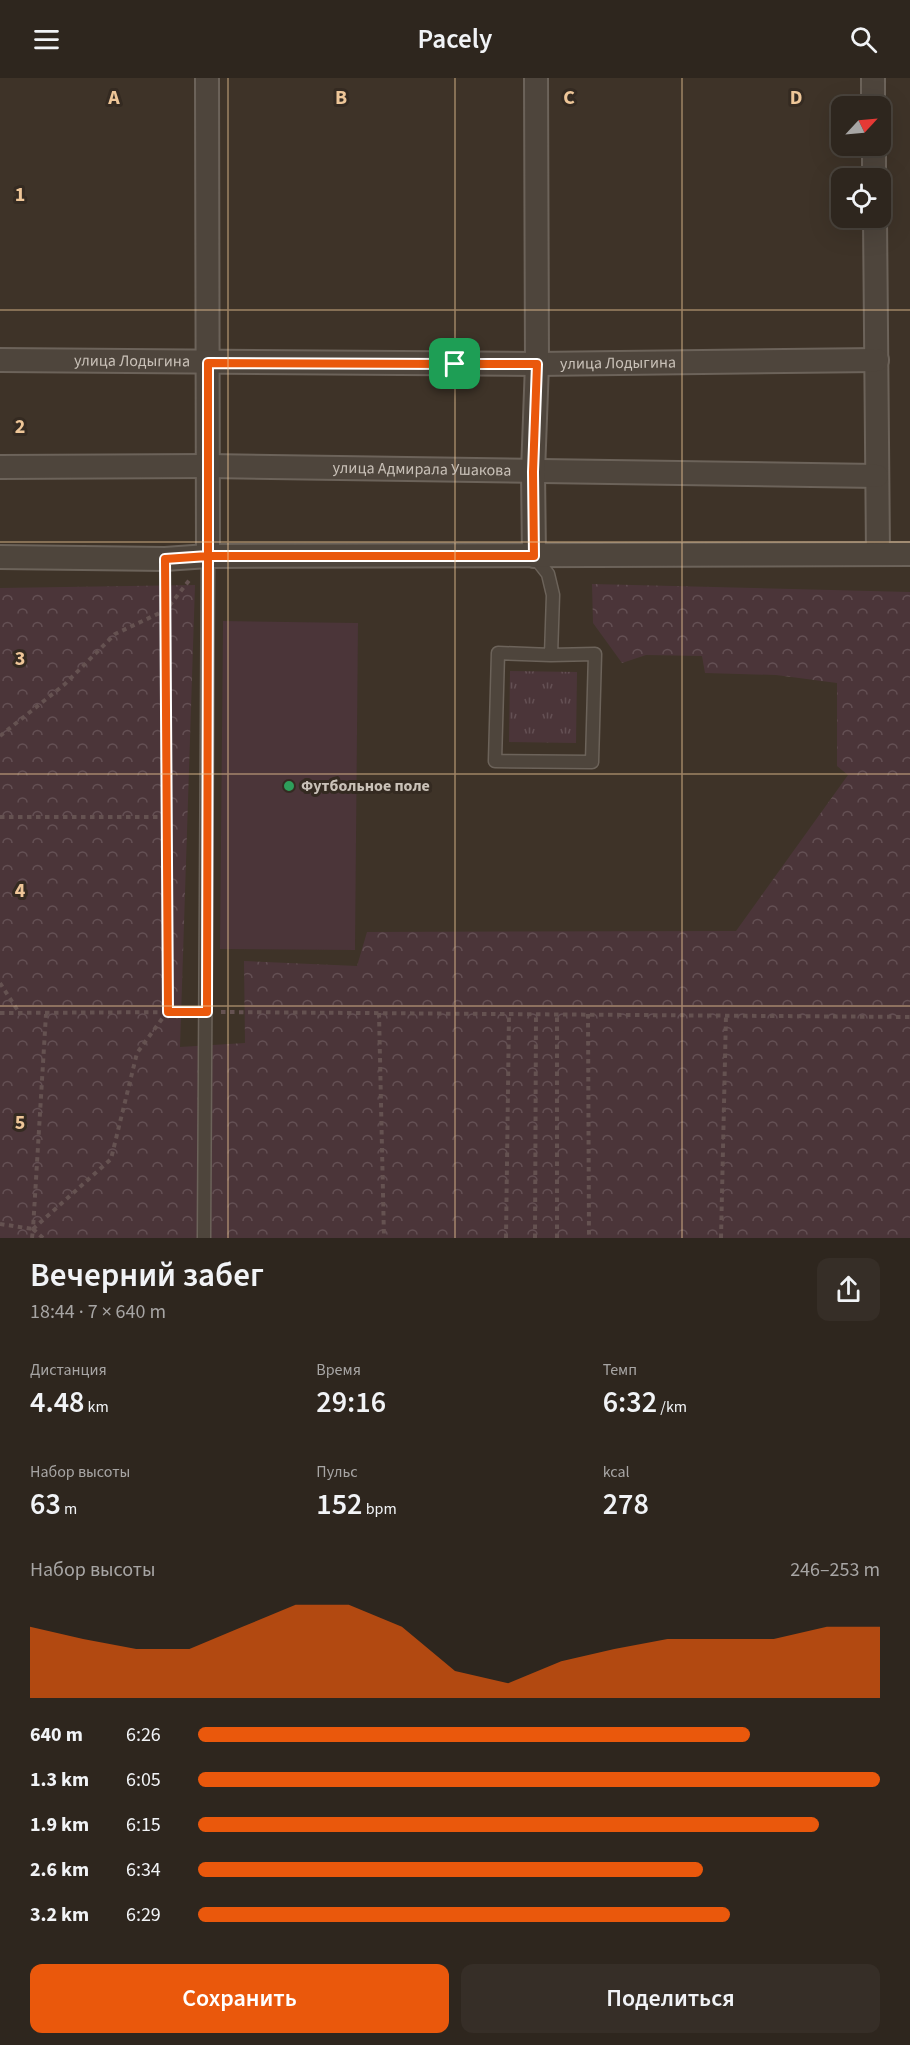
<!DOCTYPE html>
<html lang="ru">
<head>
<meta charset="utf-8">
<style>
  :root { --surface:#2e261e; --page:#362e27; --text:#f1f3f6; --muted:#a7a5a4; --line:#49433c; --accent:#ea580c }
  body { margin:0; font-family:"Source Sans 3",sans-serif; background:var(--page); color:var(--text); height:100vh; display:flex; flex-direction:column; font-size:22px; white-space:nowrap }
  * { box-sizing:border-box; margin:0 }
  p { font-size:20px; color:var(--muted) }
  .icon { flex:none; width:33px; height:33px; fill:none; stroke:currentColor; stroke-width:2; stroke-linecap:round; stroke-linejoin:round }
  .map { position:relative; height:1160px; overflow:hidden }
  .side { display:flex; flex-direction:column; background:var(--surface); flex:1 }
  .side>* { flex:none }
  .needle { width:39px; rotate:64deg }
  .tools { position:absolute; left:831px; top:18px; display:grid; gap:12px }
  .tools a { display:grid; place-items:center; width:60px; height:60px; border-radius:12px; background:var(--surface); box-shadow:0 6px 24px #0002,0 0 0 2px var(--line); font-size:30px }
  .pin { position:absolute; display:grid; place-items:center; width:51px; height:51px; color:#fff; margin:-26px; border-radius:12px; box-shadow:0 3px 9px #0006 }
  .round { display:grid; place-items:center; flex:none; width:63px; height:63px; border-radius:12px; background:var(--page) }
  .headline { display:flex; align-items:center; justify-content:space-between; height:102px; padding:0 30px }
  h1 { font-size:33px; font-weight:600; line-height:45px }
  .metrics { display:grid; grid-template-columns:repeat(3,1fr); gap:9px; height:102px; padding:6px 30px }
  .metrics div { display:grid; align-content:center }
  .metrics b { font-size:30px; font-weight:600 }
  .metrics small { font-size:16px; font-weight:400 }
  .metrics p { font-size:16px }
  .chart { height:168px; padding:12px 30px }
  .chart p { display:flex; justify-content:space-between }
  .chart svg { width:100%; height:108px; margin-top:6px; fill:var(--accent); opacity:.7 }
  .action { display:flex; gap:12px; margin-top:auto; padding:12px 30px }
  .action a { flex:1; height:69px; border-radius:12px; background:var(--accent); color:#fff; font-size:24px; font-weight:600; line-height:69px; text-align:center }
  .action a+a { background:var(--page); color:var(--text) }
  ul { padding:0 30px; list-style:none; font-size:20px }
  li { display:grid; grid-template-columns:96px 72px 1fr; align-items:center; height:45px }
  li i { height:15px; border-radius:8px; background:var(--accent) }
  header { display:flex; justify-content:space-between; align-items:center; height:78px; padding:0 30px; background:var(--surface); font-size:27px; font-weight:600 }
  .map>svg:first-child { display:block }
  .grass { fill:url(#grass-tufts) }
  .forest { fill:url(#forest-crowns) }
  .garden { fill:#4b3539 }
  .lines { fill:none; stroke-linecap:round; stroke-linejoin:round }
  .service-casing { stroke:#6c635a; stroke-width:15 }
  .minor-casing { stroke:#6c635a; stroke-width:26 }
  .path { stroke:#655251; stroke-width:4; stroke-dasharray:4.5 4.5; stroke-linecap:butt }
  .service { stroke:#4e453c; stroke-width:12 }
  .minor { stroke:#4e453c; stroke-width:22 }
  .route-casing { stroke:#fff; stroke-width:12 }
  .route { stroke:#ea580c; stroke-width:8 }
  .grid { fill:none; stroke:#eec698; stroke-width:1.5; stroke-opacity:0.55 }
  .leisure-dot { fill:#2e9e5b; stroke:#342a21; stroke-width:2 }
  .labels { text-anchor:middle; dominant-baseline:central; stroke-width:6; stroke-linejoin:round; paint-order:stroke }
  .street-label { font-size:16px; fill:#c9c1b8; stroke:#342a21 }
  .poi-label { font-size:16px; font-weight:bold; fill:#c9c1b8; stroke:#342a21; text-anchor:start }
  .grid-label { font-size:20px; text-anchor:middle; font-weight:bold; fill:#eec698; stroke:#342a21; stroke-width:6; stroke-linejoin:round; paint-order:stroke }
</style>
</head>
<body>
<header><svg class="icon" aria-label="menu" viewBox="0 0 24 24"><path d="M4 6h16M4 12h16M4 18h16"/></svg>Pacely<svg class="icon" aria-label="search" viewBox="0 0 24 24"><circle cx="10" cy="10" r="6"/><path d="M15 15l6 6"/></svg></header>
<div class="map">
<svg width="910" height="1160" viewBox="0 0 910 1160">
  <defs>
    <pattern id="grass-tufts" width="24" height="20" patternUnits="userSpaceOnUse" patternTransform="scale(1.5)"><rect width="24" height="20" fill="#4b3539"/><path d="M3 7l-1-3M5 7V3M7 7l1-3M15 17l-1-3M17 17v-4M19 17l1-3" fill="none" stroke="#645054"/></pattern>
    <pattern id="forest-crowns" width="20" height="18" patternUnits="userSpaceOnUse" patternTransform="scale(1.5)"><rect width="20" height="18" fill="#4b3539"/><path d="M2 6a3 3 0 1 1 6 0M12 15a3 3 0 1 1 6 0" fill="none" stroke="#645054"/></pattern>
  </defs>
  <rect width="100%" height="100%" fill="#3e3328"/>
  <!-- grass -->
  <path class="grass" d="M510,593L577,594L576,665L509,664Z"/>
  <!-- forest -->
  <path class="forest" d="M592,506L910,514V1160H0V510L195,507L180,969L245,965L244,883L357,888L367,854L736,853L848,697L837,688V605L776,597L705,595L702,578L646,577L622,585L593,545Z"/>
  <!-- garden -->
  <path class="garden" d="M223,543L358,545L355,872L220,871Z"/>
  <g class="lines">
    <!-- service casing -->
    <g class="service-casing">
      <g id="service">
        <path d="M534,478L548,496L553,517L551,577L595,576L592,684L495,683L498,575L551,577"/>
        <path d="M204,1160L208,478"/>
      </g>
    </g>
    <!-- minor casing -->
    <g class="minor-casing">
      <g id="minor">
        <path d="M207,0L208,478"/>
        <path d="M873,0V28"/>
        <path d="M874,68V100"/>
        <path d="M875,140L878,476"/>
        <path id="s1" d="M0,282L537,286L877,282"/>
        <path id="s2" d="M0,389L209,388L877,398"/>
        <path d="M534,478L533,394L537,286L536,0"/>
        <path d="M0,479L165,481L208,478L910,476"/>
      </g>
    </g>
    <!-- path -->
    <g class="path">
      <path d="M0,658L65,606L115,556L166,532L191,500"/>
      <path d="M0,739H167"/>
      <path d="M0,905L20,936"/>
      <path d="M221,934L910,939"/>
      <path d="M0,935L189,934"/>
      <path d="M379,935L384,1160"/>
      <path d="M588,936L589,1160"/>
      <path d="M0,1146L33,1151"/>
      <path d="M32,1160L33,1151L111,1081L137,975L167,934L166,502"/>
      <path d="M43,1160L33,1151L46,936"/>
      <path d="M506,1160L509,936"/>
      <path d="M535,1160L536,936"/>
      <path d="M557,1160V936"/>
      <path d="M721,1160L726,937"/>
    </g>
    <!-- service -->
    <use href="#service" class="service"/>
    <!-- minor -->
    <use href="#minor" class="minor"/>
  </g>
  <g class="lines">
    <!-- route casing -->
    <g class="route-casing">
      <path id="route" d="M455,286L208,285V478L165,481L168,934H207L208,478H534L533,394L537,286H455"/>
    </g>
    <!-- route -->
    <use href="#route" class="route"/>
  </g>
  <!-- grid -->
  <path class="grid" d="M228,0V1160M455,0V1160M682,0V1160M0,232H910M0,464H910M0,696H910M0,928H910"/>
  <!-- markers -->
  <circle class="leisure-dot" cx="289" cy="708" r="6"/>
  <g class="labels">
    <!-- street labels -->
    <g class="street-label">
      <text stroke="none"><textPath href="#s1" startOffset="132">улица Лодыгина</textPath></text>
      <text stroke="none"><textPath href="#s1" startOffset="618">улица Лодыгина</textPath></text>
      <text stroke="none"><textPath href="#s2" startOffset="422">улица Адмирала Ушакова</textPath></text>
    </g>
    <!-- poi labels -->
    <g class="poi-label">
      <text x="301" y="708">Футбольное поле</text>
    </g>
  </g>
  <g class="grid-label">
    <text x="114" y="26">A</text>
    <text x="341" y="26">B</text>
    <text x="569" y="26">C</text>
    <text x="796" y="26">D</text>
    <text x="20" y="123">1</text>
    <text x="20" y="355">2</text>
    <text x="20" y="587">3</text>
    <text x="20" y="819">4</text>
    <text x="20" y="1051">5</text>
  </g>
</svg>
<div class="tools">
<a><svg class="needle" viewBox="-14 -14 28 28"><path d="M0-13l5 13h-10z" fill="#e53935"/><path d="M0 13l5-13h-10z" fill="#a7a5a4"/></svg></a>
<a><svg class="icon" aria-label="locate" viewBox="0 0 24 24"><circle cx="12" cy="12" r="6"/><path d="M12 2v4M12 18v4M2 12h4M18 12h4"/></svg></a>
</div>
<div class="pin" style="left:455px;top:286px;background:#1e9e55"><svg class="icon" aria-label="arrive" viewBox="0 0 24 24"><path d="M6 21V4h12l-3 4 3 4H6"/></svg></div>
</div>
<section class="side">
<div class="headline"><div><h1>Вечерний забег</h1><p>18:44 · 7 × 640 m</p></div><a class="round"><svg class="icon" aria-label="share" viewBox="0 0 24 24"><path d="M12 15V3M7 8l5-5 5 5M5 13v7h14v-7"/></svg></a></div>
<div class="metrics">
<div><p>Дистанция</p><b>4.48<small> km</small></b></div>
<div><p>Время</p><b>29:16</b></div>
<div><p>Темп</p><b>6:32<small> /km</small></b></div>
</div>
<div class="metrics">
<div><p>Набор высоты</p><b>63<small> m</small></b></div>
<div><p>Пульс</p><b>152<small> bpm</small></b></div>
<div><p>kcal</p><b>278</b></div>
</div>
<div class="chart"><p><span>Набор высоты</span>246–253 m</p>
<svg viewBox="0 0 160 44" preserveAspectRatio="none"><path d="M0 44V15L10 20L20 24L30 24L40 15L50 6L60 6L70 15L80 33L90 38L100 29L110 24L120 20L130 20L140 20L150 15L160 15V44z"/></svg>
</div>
<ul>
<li><b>640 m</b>6:26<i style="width:81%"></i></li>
<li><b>1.3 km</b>6:05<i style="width:100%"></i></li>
<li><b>1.9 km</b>6:15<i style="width:91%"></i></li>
<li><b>2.6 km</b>6:34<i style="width:74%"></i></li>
<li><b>3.2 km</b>6:29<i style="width:78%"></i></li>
</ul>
<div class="action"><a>Сохранить</a><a>Поделиться</a></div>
</section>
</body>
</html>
